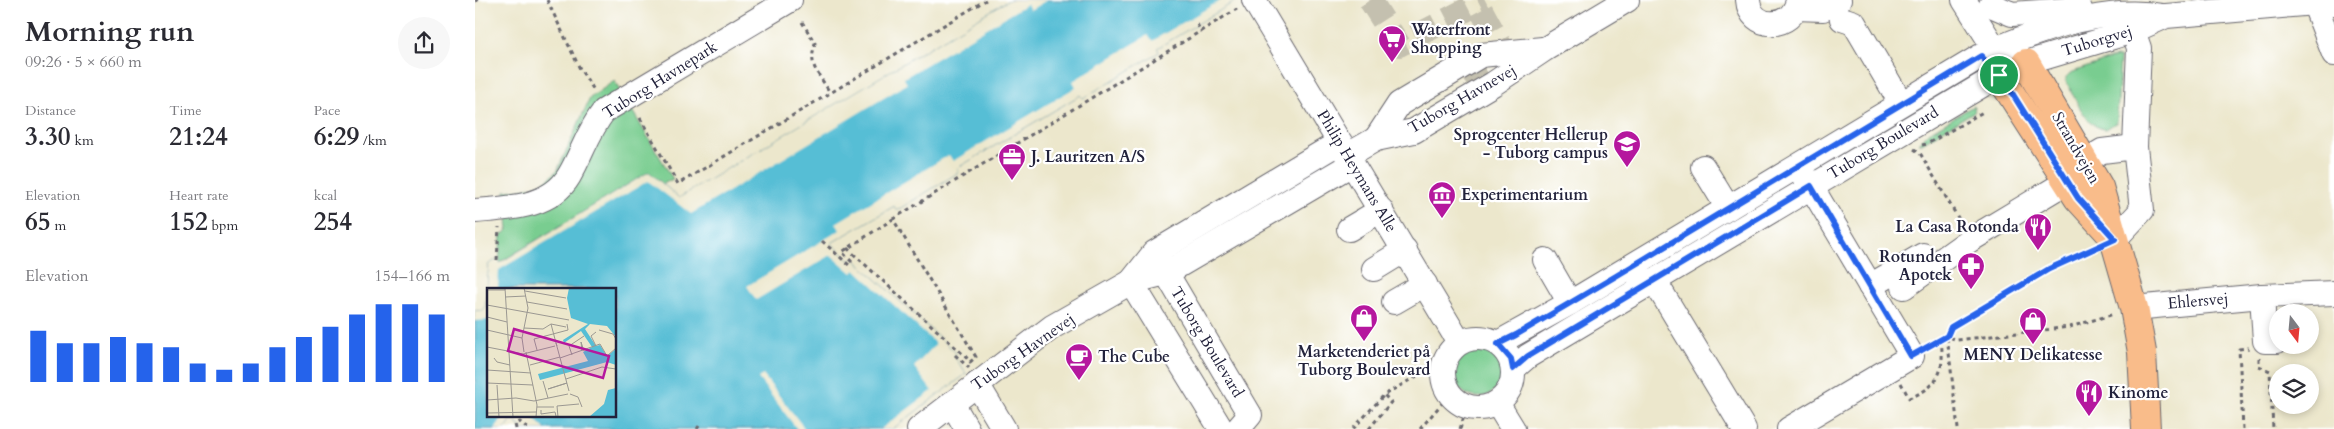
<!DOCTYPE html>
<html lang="en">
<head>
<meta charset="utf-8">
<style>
  :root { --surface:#fff; --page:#f7f7f7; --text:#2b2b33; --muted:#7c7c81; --accent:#2563eb }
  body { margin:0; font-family:Cardo,serif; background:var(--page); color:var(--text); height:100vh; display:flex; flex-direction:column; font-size:19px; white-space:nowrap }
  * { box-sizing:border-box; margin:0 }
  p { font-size:16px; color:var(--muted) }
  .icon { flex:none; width:28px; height:28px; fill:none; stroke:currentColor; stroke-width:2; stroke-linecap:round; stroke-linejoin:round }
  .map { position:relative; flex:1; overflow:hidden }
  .sheet { display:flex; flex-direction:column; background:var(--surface); width:475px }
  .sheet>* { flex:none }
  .needle { width:32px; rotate:164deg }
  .fabs { position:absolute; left:1794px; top:304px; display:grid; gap:10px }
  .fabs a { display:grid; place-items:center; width:50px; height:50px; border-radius:50%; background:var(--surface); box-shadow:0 2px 8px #0003; font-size:25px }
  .pin { position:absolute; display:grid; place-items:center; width:42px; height:42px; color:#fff; margin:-21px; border:2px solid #fff; border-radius:50%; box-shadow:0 1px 5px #0007 }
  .round { display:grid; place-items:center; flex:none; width:52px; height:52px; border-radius:26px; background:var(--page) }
  .overview { display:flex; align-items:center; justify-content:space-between; height:85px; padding:0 25px }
  h1 { font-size:28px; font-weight:700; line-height:38px }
  .figures { display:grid; grid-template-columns:repeat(3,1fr); gap:8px; height:85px; padding:5px 25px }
  .figures div { display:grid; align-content:center }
  .figures b { font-size:25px; font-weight:700 }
  .figures small { font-size:14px; font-weight:400 }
  .figures p { font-size:14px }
  .chart { height:140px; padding:10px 25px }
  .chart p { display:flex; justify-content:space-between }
  .chart svg { width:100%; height:90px; margin-top:5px; stroke:var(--accent); stroke-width:6 }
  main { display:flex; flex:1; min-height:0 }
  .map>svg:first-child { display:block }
  .green { fill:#79cd90; stroke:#4e7866 }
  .water { fill:#57bed5; stroke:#3c7088; fill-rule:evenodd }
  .pier { fill:#ece7cc }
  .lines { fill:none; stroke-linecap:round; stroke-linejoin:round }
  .minor-tunnel { stroke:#c4c0af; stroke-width:24; stroke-dasharray:24 12; stroke-linecap:butt }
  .minor-casing { stroke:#69676e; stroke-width:26 }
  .major-casing { stroke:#69676e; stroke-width:30 }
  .path { stroke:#69676e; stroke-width:3; stroke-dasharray:4 4; stroke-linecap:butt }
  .minor { stroke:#fff; stroke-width:24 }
  .major { stroke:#f9bc8a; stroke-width:28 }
  .route-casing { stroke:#fff; stroke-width:10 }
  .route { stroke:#2563eb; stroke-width:6 }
  .labels { text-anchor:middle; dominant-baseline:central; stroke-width:4.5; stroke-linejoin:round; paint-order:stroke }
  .poi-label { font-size:16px; font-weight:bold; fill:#22223b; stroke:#fff; text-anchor:start }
  .street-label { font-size:16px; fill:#22223b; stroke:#fff }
  .inset-road { fill:none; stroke:#9b9892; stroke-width:1 }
  .view { fill:#b5179e; fill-opacity:0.15; stroke:#b5179e; stroke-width:2.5 }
  .inset-edge { fill:none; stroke:#22223b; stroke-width:2.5 }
</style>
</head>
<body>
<main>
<section class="sheet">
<div class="overview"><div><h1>Morning run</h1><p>09:26 · 5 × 660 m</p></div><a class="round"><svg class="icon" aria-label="share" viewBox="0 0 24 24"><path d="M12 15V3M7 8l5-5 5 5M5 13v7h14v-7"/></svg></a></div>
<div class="figures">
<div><p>Distance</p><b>3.30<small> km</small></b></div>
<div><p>Time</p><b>21:24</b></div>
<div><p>Pace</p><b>6:29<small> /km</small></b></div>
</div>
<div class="figures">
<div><p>Elevation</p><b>65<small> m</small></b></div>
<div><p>Heart rate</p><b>152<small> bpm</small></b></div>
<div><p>kcal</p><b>254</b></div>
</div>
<div class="chart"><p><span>Elevation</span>154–166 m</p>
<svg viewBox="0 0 160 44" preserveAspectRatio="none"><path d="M5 44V19M15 44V25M25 44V25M35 44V22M45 44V25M55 44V27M65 44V35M75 44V38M85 44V35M95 44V27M105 44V22M115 44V17M125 44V11M135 44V6M145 44V6M155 44V11"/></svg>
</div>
</section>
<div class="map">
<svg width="1859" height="429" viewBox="0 0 1859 429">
  <rect width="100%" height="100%" fill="#fff"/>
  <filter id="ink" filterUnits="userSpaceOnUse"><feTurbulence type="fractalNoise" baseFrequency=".02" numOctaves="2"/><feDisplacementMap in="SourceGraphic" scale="10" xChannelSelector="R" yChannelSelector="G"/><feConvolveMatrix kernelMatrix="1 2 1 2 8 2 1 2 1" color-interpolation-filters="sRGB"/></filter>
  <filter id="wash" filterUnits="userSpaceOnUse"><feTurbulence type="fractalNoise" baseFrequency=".0096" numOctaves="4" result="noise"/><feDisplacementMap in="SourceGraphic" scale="20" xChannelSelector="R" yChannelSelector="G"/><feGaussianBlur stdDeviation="1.12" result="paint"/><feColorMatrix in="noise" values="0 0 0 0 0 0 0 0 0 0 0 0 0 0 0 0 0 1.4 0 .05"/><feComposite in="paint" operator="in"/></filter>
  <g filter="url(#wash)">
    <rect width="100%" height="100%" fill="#ece7cc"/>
    <!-- green -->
    <g class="green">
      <path d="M1641,57L1645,58L1642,122L1631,129C1611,129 1600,97 1591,81V77L1598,72Z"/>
      <path d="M139,81L147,94L86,178L31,203L30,191C53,189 69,187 83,169L115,98Z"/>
      <path d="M1498,106L1500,111L1447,143H1444L1454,132Z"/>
      <path d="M155,107L198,179L188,184L174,172L24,263L26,235L33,230L32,218L108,169L136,119Z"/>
      <circle cx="1003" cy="373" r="24"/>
    </g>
    <!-- water -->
    <path class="water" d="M534,0H762L682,48L684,52L608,98L605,95L482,168L484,172L422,210L419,206L356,243L375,261L378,258L481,353L479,356L491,374L417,429H47L37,419L30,429H0V311L10,310L14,264L24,259L25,263L174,172L204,198ZM14,289H140V415H14Z"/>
    <!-- pier -->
    <g class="pier">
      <path d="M534,0H572L555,10L552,4L429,78L432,84L216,214L173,181L24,270L23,289H14V320L0,321V311L10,310L14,264L24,259L25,263L174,172L204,198Z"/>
      <path d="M746,0H762L682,48L684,52L608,98L605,95L482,168L484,172L422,210L419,206L356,243L375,261L378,258L481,353L479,356L491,374L417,429H406L457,391L439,367L461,344L381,270L377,273L356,255L281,300L272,286L365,230L361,223L474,155L478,161L601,87L598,81L673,35L677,41Z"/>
      <path d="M288,375L330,429H322L283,378Z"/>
      <path d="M29,415H55L70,429H48L37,419L30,429H20Z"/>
    </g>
  </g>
  <g filter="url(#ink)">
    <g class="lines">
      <!-- minor-tunnel -->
      <g class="minor-tunnel">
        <path d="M895,0L924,45L1010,0"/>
        <path d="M992,85L1019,69L1025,45L1003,4"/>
      </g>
      <!-- minor casing -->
      <g class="minor-casing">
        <g id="minor">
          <path d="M779,0L984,342"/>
          <path d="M1273,0C1275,31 1318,31 1323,0"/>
          <path d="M1489,0L1520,49L1530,60"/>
          <path d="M1838,0L1859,54"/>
          <path d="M1516,5L1537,14L1605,9"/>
          <path d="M1321,8L1348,9L1364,0"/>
          <path d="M1367,19L1379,23L1426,103"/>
          <path d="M901,139L924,104L1006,55L1068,49"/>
          <path d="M873,155L901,139L939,131L1018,84L1070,49L1152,0"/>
          <path d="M1610,161L1627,151L1660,147"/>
          <path d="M1228,167L1253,208"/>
          <path d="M0,211C33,208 75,208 94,176C107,154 113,131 129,111L315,0"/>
          <path d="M874,229L906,210"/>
          <path d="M1640,239L1667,210L1660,147L1664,48L1658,31"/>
          <path d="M683,259L775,415L763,429"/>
          <path d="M1070,260L1095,303"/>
          <path d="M899,269L930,250"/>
          <path d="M656,282L679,253L865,142"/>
          <path d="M656,282L746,429"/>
          <path d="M1165,284L1179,280L1269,429"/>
          <path d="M1395,286L1448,255"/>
          <path d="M1429,287L1495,240L1593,181"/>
          <path d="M1787,296L1790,341H1802"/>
          <path d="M919,302L950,284"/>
          <path d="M1659,308L1787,296L1859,293"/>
          <circle cx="1003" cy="373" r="35"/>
          <path d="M1023,343L1095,303L1506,56C1557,32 1630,5 1687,16"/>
          <path d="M1038,369L1053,356L1524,75L1551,63L1658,31L1691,16L1840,3H1859"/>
          <path d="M502,384L529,429"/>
          <path d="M477,403L492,429"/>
          <path d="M1022,403L1038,429"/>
          <path d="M444,429L577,327L656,282L691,273L877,164"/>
          <path d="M1314,429L1437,356L1328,173"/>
        </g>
      </g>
      <!-- major casing -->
      <g class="major-casing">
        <g id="major">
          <path d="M1551,63L1624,187L1659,308L1667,352L1671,429"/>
          <path d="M1524,75L1603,198L1635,233"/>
        </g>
      </g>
      <!-- path -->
      <g class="path">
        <path d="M72,0L105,69L119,90"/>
        <path d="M0,1L3,0"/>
        <path d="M327,22L340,43C333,68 343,71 355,93"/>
        <path d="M722,24L726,32"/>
        <path d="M165,118L203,184L511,0"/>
        <path d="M1447,145L1452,144L1508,112"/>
        <path d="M1439,149L1445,153L1486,223"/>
        <path d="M418,219L762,9"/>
        <path d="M347,241L374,265L377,262"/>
        <path d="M372,248L491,357"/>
        <path d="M22,260L24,227"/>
        <path d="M377,262L367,252L418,219L501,357L495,362L491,357L486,361"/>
        <path d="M1454,346L1472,336L1482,340L1595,327L1639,314"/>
        <path d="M480,355L494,368"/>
        <path d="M1784,358V366L1795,371L1798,429"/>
        <path d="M1426,383L1434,398C1464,387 1470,371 1466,340"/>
        <path d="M41,429L40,424L45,422L54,429"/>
        <path d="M222,429L224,426"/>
        <path d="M878,429L909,395L940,377L968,367"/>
        <path d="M894,429L916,402L909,395"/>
        <path d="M945,429L975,394"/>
        <path d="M985,429L992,407"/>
        <path d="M1483,429L1472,336L1476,327L1574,269L1619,248"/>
        <path d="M1768,429L1764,349L1774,348"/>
      </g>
      <!-- minor -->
      <use href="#minor" class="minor"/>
      <!-- major -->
      <use href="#major" class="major"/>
    </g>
  </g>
  <g class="lines" filter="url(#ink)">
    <!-- route casing -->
    <g class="route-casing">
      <path id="route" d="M1506,56L1532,85L1603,198L1640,239L1574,269L1476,327L1472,336L1436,356L1336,186L1053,356L1038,369L1036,359L1023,344L1041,335L1141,276Z"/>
    </g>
    <!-- route -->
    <use href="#route" class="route"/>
  </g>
  <!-- icons -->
  <defs>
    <g id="supermarket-pin" transform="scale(1.4375)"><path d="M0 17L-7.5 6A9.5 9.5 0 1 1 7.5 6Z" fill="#b5179e" stroke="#fff"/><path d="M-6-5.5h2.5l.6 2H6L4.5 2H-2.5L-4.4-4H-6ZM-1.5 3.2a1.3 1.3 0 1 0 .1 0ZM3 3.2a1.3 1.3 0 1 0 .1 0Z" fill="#fff"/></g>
    <g id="school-pin" transform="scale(1.4375)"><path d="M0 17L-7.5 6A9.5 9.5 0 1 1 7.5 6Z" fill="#b5179e" stroke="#fff"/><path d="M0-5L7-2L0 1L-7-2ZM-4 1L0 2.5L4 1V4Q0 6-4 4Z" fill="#fff"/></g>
    <g id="office-pin" transform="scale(1.4375)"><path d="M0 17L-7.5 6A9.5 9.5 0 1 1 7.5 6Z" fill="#b5179e" stroke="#fff"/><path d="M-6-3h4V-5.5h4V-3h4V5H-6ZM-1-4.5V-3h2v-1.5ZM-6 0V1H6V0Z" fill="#fff"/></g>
    <g id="museum-pin" transform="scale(1.4375)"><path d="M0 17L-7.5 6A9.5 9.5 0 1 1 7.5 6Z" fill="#b5179e" stroke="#fff"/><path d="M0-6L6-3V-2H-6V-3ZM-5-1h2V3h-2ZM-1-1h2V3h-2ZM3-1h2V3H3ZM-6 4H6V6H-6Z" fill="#fff"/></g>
    <g id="restaurant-pin" transform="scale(1.4375)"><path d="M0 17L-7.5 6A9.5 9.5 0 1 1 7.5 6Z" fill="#b5179e" stroke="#fff"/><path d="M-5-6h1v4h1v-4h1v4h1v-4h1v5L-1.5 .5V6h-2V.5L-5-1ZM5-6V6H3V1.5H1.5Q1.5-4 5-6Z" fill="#fff"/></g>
    <g id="pharmacy-pin" transform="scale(1.4375)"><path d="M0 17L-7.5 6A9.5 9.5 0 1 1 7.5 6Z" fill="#b5179e" stroke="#fff"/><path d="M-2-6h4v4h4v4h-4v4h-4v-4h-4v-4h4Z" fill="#fff"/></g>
    <g id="shop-pin" transform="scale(1.4375)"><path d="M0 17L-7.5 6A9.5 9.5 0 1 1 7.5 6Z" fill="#b5179e" stroke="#fff"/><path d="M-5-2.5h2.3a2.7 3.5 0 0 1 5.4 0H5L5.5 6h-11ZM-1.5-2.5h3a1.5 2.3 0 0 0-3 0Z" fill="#fff"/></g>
    <g id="cafe-pin" transform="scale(1.4375)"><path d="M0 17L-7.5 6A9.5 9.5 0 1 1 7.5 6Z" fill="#b5179e" stroke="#fff"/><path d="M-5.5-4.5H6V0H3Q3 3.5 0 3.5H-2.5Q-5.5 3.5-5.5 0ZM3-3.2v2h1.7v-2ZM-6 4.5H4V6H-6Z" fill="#fff"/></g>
  </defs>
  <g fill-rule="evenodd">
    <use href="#supermarket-pin" x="917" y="39"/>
    <use href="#school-pin" x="1152" y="144"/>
    <use href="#office-pin" x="537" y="157"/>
    <use href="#museum-pin" x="967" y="195"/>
    <use href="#restaurant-pin" x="1563" y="227"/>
    <use href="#pharmacy-pin" x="1496" y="266"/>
    <use href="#shop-pin" x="889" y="318"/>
    <use href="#shop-pin" x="1558" y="321"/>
    <use href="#cafe-pin" x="604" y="357"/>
    <use href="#restaurant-pin" x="1614" y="393"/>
  </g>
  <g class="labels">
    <!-- poi labels -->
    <g class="poi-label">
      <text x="936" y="30">Waterfront<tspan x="936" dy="18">Shopping</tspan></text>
      <text x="1133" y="135" text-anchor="end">Sprogcenter Hellerup<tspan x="1133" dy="18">- Tuborg campus</tspan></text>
      <text x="556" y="157">J. Lauritzen A/S</text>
      <text x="986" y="195">Experimentarium</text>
      <text x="1544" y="227" text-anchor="end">La Casa Rotonda</text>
      <text x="1477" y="257" text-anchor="end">Rotunden<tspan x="1477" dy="18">Apotek</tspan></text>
      <text x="889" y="352" text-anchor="middle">Marketenderiet på<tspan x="889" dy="18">Tuborg Boulevard</tspan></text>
      <text x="1558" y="355" text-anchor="middle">MENY Delikatesse</text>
      <text x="623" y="357">The Cube</text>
      <text x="1633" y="393">Kinome</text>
    </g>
    <!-- street labels -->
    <g class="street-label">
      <text transform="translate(1622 41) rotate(-17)">Tuborgvej</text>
      <text transform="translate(185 80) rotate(-32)">Tuborg Havnepark</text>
      <text transform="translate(987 99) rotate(-30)">Tuborg Havnevej</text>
      <text transform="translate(1408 143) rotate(-31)">Tuborg Boulevard</text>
      <text transform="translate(1601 148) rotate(60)">Strandvejen</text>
      <text transform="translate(882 171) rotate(59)">Philip Heymans Alle</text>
      <text transform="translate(1723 301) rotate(-5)">Ehlersvej</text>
      <text transform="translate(732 342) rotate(59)">Tuborg Boulevard</text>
      <text transform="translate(548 352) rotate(-35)">Tuborg Havnevej</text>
    </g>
  </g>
  <!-- overview -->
  <g transform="translate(12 288)">
    <rect width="129" height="129" fill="#ece7cc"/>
    <path d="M82,0H129V49L120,38L103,36L98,41L109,58L113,57L120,68L129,61V77L120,74L53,92L51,86L101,73L96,64L105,59L94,43L77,55L76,52L101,36L84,30L80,10ZM129,100V129H102L117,116L121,102Z" fill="#57bed5"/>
    <path class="inset-road" d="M18,0L26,129M37,0L41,20L35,50L37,64M0,2H18M38,3L79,10M18,9L39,8M40,14L80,21M0,17L82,32M0,29L20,34M64,36L69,55M37,40L56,41L64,36L79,39M0,42L35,50M112,42L126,46L129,51M70,58L69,55L82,103M109,58L104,48L109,44M0,59L36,66L68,58M50,62L47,51L81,42L80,36M95,63L94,54L97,63M39,64L50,117L49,129M85,67L82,58L97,48M7,70L10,74L23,77M73,70L113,56L120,68L129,60M43,77L73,69M0,82L44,85M79,91L115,79L129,81M56,93L61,110M0,95L46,97M80,95L61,101L80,95M10,97L12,129M83,106L91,109L95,119M0,112L29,110L47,113L81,106M50,119H67M54,122V126L68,124L69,128M0,125L50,124M71,129L70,118L92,116"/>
    <path class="view" d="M27,41L122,68L116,90L21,63Z"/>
    <rect width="129" height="129" class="inset-edge"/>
  </g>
</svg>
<div class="fabs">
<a><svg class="needle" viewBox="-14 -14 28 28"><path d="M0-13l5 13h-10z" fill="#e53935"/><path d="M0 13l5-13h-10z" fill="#7c7c81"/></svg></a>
<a><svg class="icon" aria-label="layers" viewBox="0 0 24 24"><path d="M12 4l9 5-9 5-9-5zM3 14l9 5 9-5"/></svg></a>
</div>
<div class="pin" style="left:1524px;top:75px;background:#1e9e55"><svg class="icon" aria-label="arrive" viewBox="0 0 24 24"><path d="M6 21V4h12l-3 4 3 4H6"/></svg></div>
</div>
</main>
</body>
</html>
